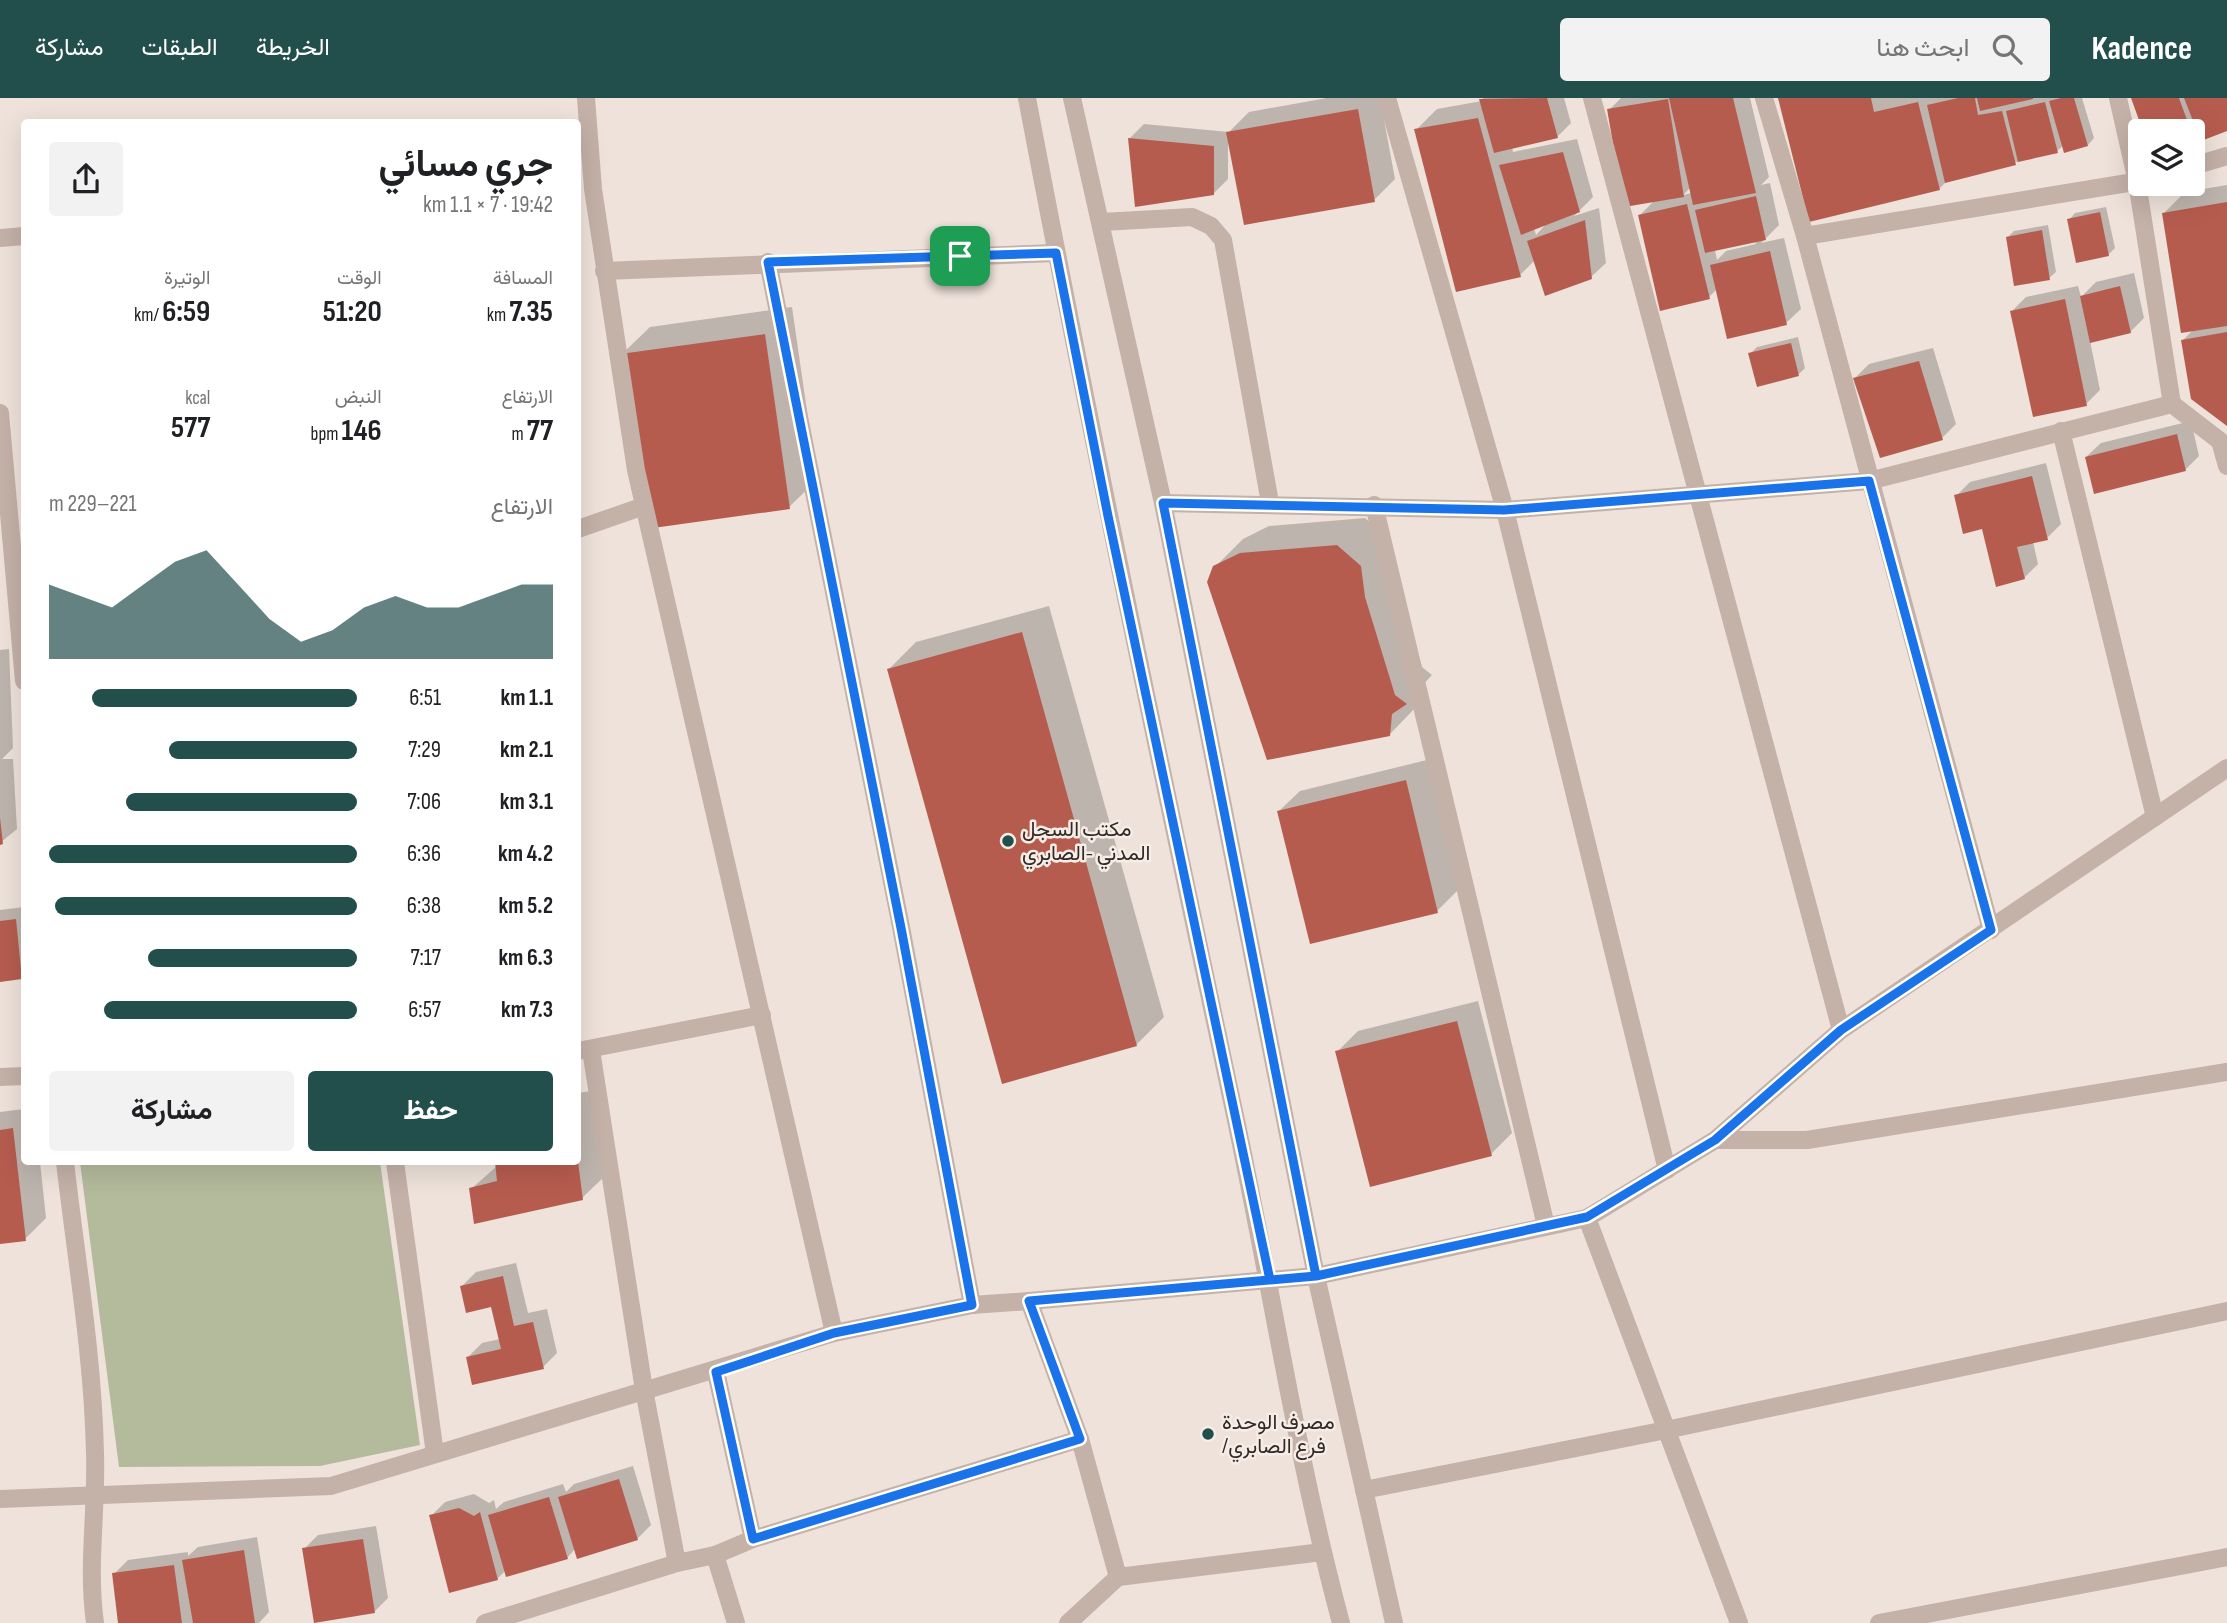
<!DOCTYPE html>
<html lang="ar">
<head>
<meta charset="utf-8">
<style>
  :root { --surface:#fff; --page:#f2f2f2; --text:#202124; --muted:#757577; --accent:#224e4c }
  body { margin:0; font-family:"Sofia Sans Condensed",Vazirmatn,sans-serif; background:var(--page); color:var(--text); direction:rtl; height:100vh; display:flex; flex-direction:column; font-size:26px; white-space:nowrap }
  * { box-sizing:border-box; margin:0 }
  p { font-size:23px; color:var(--muted) }
  .icon { flex:none; width:38px; height:38px; fill:none; stroke:currentColor; stroke-width:2; stroke-linecap:round; stroke-linejoin:round }
  .map { position:relative; flex:1; overflow:hidden; direction:ltr }
  .side { position:absolute; left:21px; top:21px; width:560px; height:1046px; display:flex; flex-direction:column; background:var(--surface); border-radius:7px; box-shadow:0 7px 28px #0002; direction:rtl }
  .side>* { flex:none }
  .fabs { position:absolute; left:2128px; top:21px; display:grid; gap:14px }
  .fabs a { display:grid; place-items:center; width:77px; height:77px; border-radius:7px; background:var(--surface); box-shadow:0 7px 28px #0002; font-size:35px }
  .pin { position:absolute; display:grid; place-items:center; width:60px; height:60px; color:#fff; margin:-30px; border-radius:14px; box-shadow:0 4px 10px #0006 }
  .round { display:grid; place-items:center; flex:none; width:74px; height:74px; border-radius:7px; background:var(--page) }
  .headline { display:flex; align-items:center; justify-content:space-between; height:119px; padding:0 28px }
  h1 { font-size:38px; font-weight:700; line-height:52px }
  .stats { display:grid; grid-template-columns:repeat(3,1fr); gap:10px; height:119px; padding:7px 28px }
  .stats div { display:grid; align-content:center }
  .stats b { font-size:30px; font-weight:700 }
  .stats small { font-size:19px; font-weight:400 }
  .stats p { font-size:19px }
  .chart { height:196px; padding:14px 28px }
  .chart p { display:flex; justify-content:space-between }
  .chart svg { width:100%; height:126px; margin-top:7px; fill:var(--accent); opacity:.7 }
  .action { display:flex; gap:14px; margin-top:auto; padding:14px 28px }
  .action a { flex:1; height:80px; border-radius:7px; background:var(--accent); color:#fff; font-size:28px; font-weight:700; line-height:80px; text-align:center }
  .action a+a { background:var(--page); color:var(--text) }
  ul { padding:0 28px; list-style:none; font-size:23px }
  li { display:grid; grid-template-columns:112px 84px 1fr; align-items:center; height:52px }
  li i { height:18px; border-radius:9px; background:var(--accent) }
  header { display:flex; align-items:center; gap:42px; box-sizing:border-box; height:98px; padding:0 35px; background:var(--accent); color:#fff }
  header strong { font-size:33px }
  nav { display:flex; gap:38px; margin-inline-start:auto; font-size:24px }
  .search { width:490px; height:63px; background:var(--page); display:flex; align-items:center; gap:18px; box-sizing:border-box; padding:0 24px; border-radius:7px; color:var(--muted); font-size:26px }
  .map>svg:first-child { display:block }
  .green { fill:#b4bb9c }
  .shadow { fill:#0003; fill-rule:evenodd }
  .building { fill:#b65c4f }
  .lines { fill:none; stroke-linecap:round; stroke-linejoin:round }
  .service { stroke:#c4b1a8; stroke-width:18 }
  .minor { stroke:#c4b1a8; stroke-width:18 }
  .tertiary { stroke:#c4b1a8; stroke-width:18 }
  .route-casing { stroke:#fff; stroke-width:14 }
  .route { stroke:#1a73e8; stroke-width:9 }
  .poi-dot { fill:#224e4c; stroke:#f6ede6; stroke-width:2.5 }
  .labels { text-anchor:middle; dominant-baseline:central; stroke-width:5; stroke-linejoin:round; paint-order:stroke }
  .poi-label { font-size:21px; fill:#322927; stroke:#f6ede6; text-anchor:start }
</style>
</head>
<body>
<header>
<strong>Kadence</strong>
<div class="search"><svg class="icon" aria-label="search" viewBox="0 0 24 24"><circle cx="10" cy="10" r="6"/><path d="M15 15l6 6"/></svg>ابحث هنا</div>
<nav><a>الخريطة</a><a>الطبقات</a><a>مشاركة</a></nav>
</header>
<div class="map">
<svg width="2227" height="1525" viewBox="0 0 2227 1525">
  <rect width="100%" height="100%" fill="#eee2da"/>
  <!-- green -->
  <path class="green" d="M80,1064H380L420,1347L320,1368L119,1369Z"/>
  <!-- shadow -->
  <g class="shadow">
    <path d="M1327,0H1380L1395,81L1374,102L1228,42V81L1214,95L1130,40L1144,26L1229,34L1249,14Z"/>
    <path d="M1483,0H1564L1571,25L1557,39L1512,49L1513,54L1577,41L1593,99L1574,118L1599,110L1606,165L1591,179L1535,162L1520,177L1416,32L1437,11L1482,3ZM1547,125L1536,137L1534,130Z"/>
    <path d="M1621,0H1750L1769,79L1761,87L1770,85L1779,127L1761,145L1784,140L1801,211L1786,225L1717,191L1709,199L1639,118L1655,102L1609,12ZM1691,89L1692,95L1683,97ZM1755,143L1756,146L1726,153L1717,162L1715,152Z"/>
    <path d="M1779,0H2082L2094,40L2088,47H2064L2057,53L1947,83L1939,91Z"/>
    <path d="M2133,0H2227V31L2198,32L2193,37V33H2145Z"/>
    <path d="M2227,87V326L2182,243L2194,231L2164,115L2185,94Z"/>
    <path d="M2106,109L2115,150L2108,157L2069,122L2075,115Z"/>
    <path d="M2048,127L2056,174L2049,180L2008,139L2014,133Z"/>
    <path d="M2134,175L2144,220L2130,234L2090,243L2100,292L2086,306L2012,213L2026,199L2078,188L2081,199L2096,184Z"/>
    <path d="M792,209L817,382L789,409L622,256L650,229Z"/>
    <path d="M1798,239L1805,270L1799,276L1758,287L1750,256L1757,249Z"/>
    <path d="M1933,250L1956,326L1942,340L1855,280L1869,266Z"/>
    <path d="M2191,323L2199,358L2185,372L2086,359L2101,345Z"/>
    <path d="M2046,365L2061,426L2047,440L2033,444L2038,466L2024,480L1956,398L1970,384Z"/>
    <path d="M1365,420L1388,440L1392,471L1422,569L1432,577L1419,591L1417,608L1390,636L1215,469L1243,441L1269,428Z"/>
    <path d="M1049,508L1164,919L1136,947L888,572L916,544Z"/>
    <path d="M9,551L13,650L2,661H13L17,731L0,745V552Z"/>
    <path d="M1427,662L1458,792L1437,813L1278,714L1300,693Z"/>
    <path d="M24,809V876L21,880L0,882V812Z"/>
    <path d="M1478,903L1512,1035L1491,1056L1337,954L1358,933Z"/>
    <path d="M591,993L604,1079L582,1100L471,1091L497,1068V1064H578V995Z"/>
    <path d="M24,1011V1064H40L46,1120L25,1141L0,1144V1014Z"/>
    <path d="M516,1165L528,1215L547,1211L557,1255L543,1269L468,1259L482,1245L500,1241L492,1207L462,1188L476,1174Z"/>
    <path d="M633,1368L651,1427L637,1441L575,1451L567,1460L506,1472L497,1481L431,1418L445,1404L474,1396L489,1405L494,1402L496,1411L504,1404L563,1386L566,1394L574,1386Z"/>
    <path d="M376,1428L388,1500L374,1514L304,1451L318,1437Z"/>
    <path d="M257,1439L269,1514L259,1525H120L114,1476L128,1462L188,1454V1458L198,1449Z"/>
  </g>
  <!-- building -->
  <g class="building">
    <path d="M1547,0L1558,40L1494,55L1479,1Z"/>
    <path d="M1669,0H1733L1756,95L1693,107Z"/>
    <path d="M1778,0H1871L1874,14L1918,4L1940,92L1809,124Z"/>
    <path d="M1958,0H1975L1978,17L2002,13L2016,67L1945,85L1927,7Z"/>
    <path d="M1977,0H2033V1L1980,13Z"/>
    <path d="M2061,0H2074L2088,48L2064,55L2049,3Z"/>
    <path d="M2131,0H2179L2191,33H2143Z"/>
    <path d="M2184,0H2227V33L2201,43Z"/>
    <path d="M1668,1L1684,99L1624,109L1607,11Z"/>
    <path d="M2045,4L2058,55L2018,64L2006,13Z"/>
    <path d="M1358,11L1375,104L1244,127L1226,34Z"/>
    <path d="M1478,20L1521,179L1456,194L1414,31Z"/>
    <path d="M1128,40L1214,48V97L1135,109Z"/>
    <path d="M1563,54L1580,114L1521,137L1499,67Z"/>
    <path d="M1756,98L1766,142L1705,155L1695,112Z"/>
    <path d="M2227,104V228L2181,235L2162,115Z"/>
    <path d="M1687,106L1710,201L1660,213L1638,117Z"/>
    <path d="M2100,114L2109,158L2076,165L2067,121Z"/>
    <path d="M1585,122L1592,181L1545,198L1527,143Z"/>
    <path d="M2042,132L2050,182L2014,188L2006,139Z"/>
    <path d="M1770,153L1787,227L1727,241L1710,167Z"/>
    <path d="M2120,188L2131,235L2090,245L2080,198Z"/>
    <path d="M2065,201L2087,308L2033,319L2010,213Z"/>
    <path d="M2227,234V328L2191,301L2181,242Z"/>
    <path d="M765,236L790,411L646,431L620,256Z"/>
    <path d="M1791,245L1799,278L1757,289L1748,255Z"/>
    <path d="M1919,263L1943,342L1880,360L1853,280Z"/>
    <path d="M2177,336L2186,373L2094,396L2085,359Z"/>
    <path d="M2032,378L2048,442L2017,449L2025,481L1996,489L1982,431L1963,436L1954,397Z"/>
    <path d="M1337,447L1361,468L1365,499L1395,597L1407,606L1392,616L1390,638L1267,662L1207,484L1213,468L1240,455Z"/>
    <path d="M1022,534L1137,948L1002,986L887,571Z"/>
    <path d="M1406,682L1438,815L1310,846L1277,713Z"/>
    <path d="M0,720L3,746L0,747Z"/>
    <path d="M16,821L22,881L0,884V823Z"/>
    <path d="M1457,923L1492,1058L1370,1089L1335,953Z"/>
    <path d="M13,1030L26,1143L0,1146V1032Z"/>
    <path d="M495,1064H578L583,1102L474,1126L469,1090L497,1083Z"/>
    <path d="M503,1178L514,1228L533,1224L544,1271L472,1287L466,1259L501,1251L491,1209L466,1215L460,1188Z"/>
    <path d="M619,1381L638,1442L577,1461L558,1399Z"/>
    <path d="M549,1399L568,1461L506,1479L488,1417Z"/>
    <path d="M459,1410L474,1418L480,1414L498,1482L449,1495L429,1417Z"/>
    <path d="M363,1441L375,1515L314,1525L302,1450Z"/>
    <path d="M244,1452L255,1525H193L182,1462Z"/>
    <path d="M174,1467L182,1525H118L112,1475Z"/>
  </g>
  <g class="lines">
    <!-- service -->
    <path class="service" d="M1102,124L1192,119L1211,128L1223,142L1270,405"/>
    <!-- minor -->
    <g class="minor">
      <path d="M586,0L593,91L636,372L834,1235"/>
      <path d="M1387,0L1505,412L1667,1072"/>
      <path d="M1592,0L1841,932"/>
      <path d="M1764,0L1805,138L1991,832"/>
      <path d="M2118,0L2137,84L2172,306L2220,343L2227,368"/>
      <path d="M2193,68L2227,58"/>
      <path d="M1805,138L2140,83"/>
      <path d="M0,140L24,138"/>
      <path d="M768,164L901,829L972,1207L1029,1203L1080,1341L1118,1479"/>
      <path d="M604,173L1056,155"/>
      <path d="M0,315L24,583"/>
      <path d="M2061,333L2155,719"/>
      <path d="M1163,405L1505,412L1869,383L2172,306"/>
      <path d="M1374,407L1546,1128"/>
      <path d="M578,431L644,408"/>
      <path d="M591,952L644,1292L677,1465"/>
      <path d="M578,953L762,917"/>
      <path d="M0,979L24,978"/>
      <path d="M1715,1042H1807L2227,974"/>
      <path d="M65,1064C76,1160 93,1258 95,1355C97,1412 87,1468 95,1525"/>
      <path d="M395,1064L435,1356"/>
      <path d="M1587,1120L1739,1525"/>
      <path d="M1029,1203L1316,1178L1587,1120L1715,1042L1841,932L2227,670"/>
      <path d="M716,1274L753,1441"/>
      <path d="M1364,1392L1666,1332L2227,1213"/>
      <path d="M0,1401L331,1388L834,1235L972,1207"/>
      <path d="M715,1457L736,1525"/>
      <path d="M485,1525L677,1465L715,1457L753,1441L1080,1341"/>
      <path d="M1068,1525L1118,1479L1322,1454"/>
      <path d="M1879,1525L2227,1459"/>
    </g>
    <!-- tertiary -->
    <g class="tertiary">
      <path d="M1027,0C1092,344 1164,685 1237,1027C1272,1193 1297,1362 1341,1525"/>
      <path d="M1072,0L1163,405L1316,1178L1394,1525"/>
    </g>
  </g>
  <g class="lines">
    <!-- route casing -->
    <g class="route-casing">
      <path id="route" d="M960,158L768,164L901,830L972,1207L834,1235L716,1274L753,1441L1080,1341L1029,1203L1316,1178L1587,1119L1715,1042L1841,932L1991,832L1869,383L1504,412L1163,405L1316,1178L1270,1182L1108,418L1056,155L960,158"/>
    </g>
    <!-- route -->
    <use href="#route" class="route"/>
  </g>
  <!-- markers -->
  <g class="poi-dot">
    <circle cx="1008" cy="743" r="7"/>
    <circle cx="1208" cy="1336" r="7"/>
  </g>
  <g class="labels">
    <!-- poi labels -->
    <g class="poi-label">
      <text x="1022" y="731">مكتب السجل<tspan x="1022" dy="24">المدني -الصابري</tspan></text>
      <text x="1222" y="1324">مصرف الوحدة<tspan x="1222" dy="24">/فرع الصابري</tspan></text>
    </g>
  </g>
</svg>
<div class="fabs">
<a><svg class="icon" aria-label="layers" viewBox="0 0 24 24"><path d="M12 4l9 5-9 5-9-5zM3 14l9 5 9-5"/></svg></a>
</div>
<div class="pin" style="left:960px;top:158px;background:#1e9e55"><svg class="icon" aria-label="arrive" viewBox="0 0 24 24"><path d="M6 21V4h12l-3 4 3 4H6"/></svg></div>
<section class="side">
<div class="headline"><div><h1>جري مسائي</h1><p>19:42 · 7 × 1.1 km</p></div><a class="round"><svg class="icon" aria-label="share" viewBox="0 0 24 24"><path d="M12 15V3M7 8l5-5 5 5M5 13v7h14v-7"/></svg></a></div>
<div class="stats">
<div><p>المسافة</p><b>7.35<small> km</small></b></div>
<div><p>الوقت</p><b>51:20</b></div>
<div><p>الوتيرة</p><b>6:59<small> /km</small></b></div>
</div>
<div class="stats">
<div><p>الارتفاع</p><b>77<small> m</small></b></div>
<div><p>النبض</p><b>146<small> bpm</small></b></div>
<div><p>kcal</p><b>577</b></div>
</div>
<div class="chart"><p><span>الارتفاع</span>221–229 m</p>
<svg viewBox="0 0 160 44" preserveAspectRatio="none"><path d="M0 44V18L10 22L20 26L30 18L40 10L50 6L60 18L70 30L80 38L90 34L100 26L110 22L120 26L130 26L140 22L150 18L160 18V44z"/></svg>
</div>
<ul>
<li><b>1.1 km</b>6:51<i style="width:86%"></i></li>
<li><b>2.1 km</b>7:29<i style="width:61%"></i></li>
<li><b>3.1 km</b>7:06<i style="width:75%"></i></li>
<li><b>4.2 km</b>6:36<i style="width:100%"></i></li>
<li><b>5.2 km</b>6:38<i style="width:98%"></i></li>
<li><b>6.3 km</b>7:17<i style="width:68%"></i></li>
<li><b>7.3 km</b>6:57<i style="width:82%"></i></li>
</ul>
<div class="action"><a>حفظ</a><a>مشاركة</a></div>
</section>
</div>
</body>
</html>
